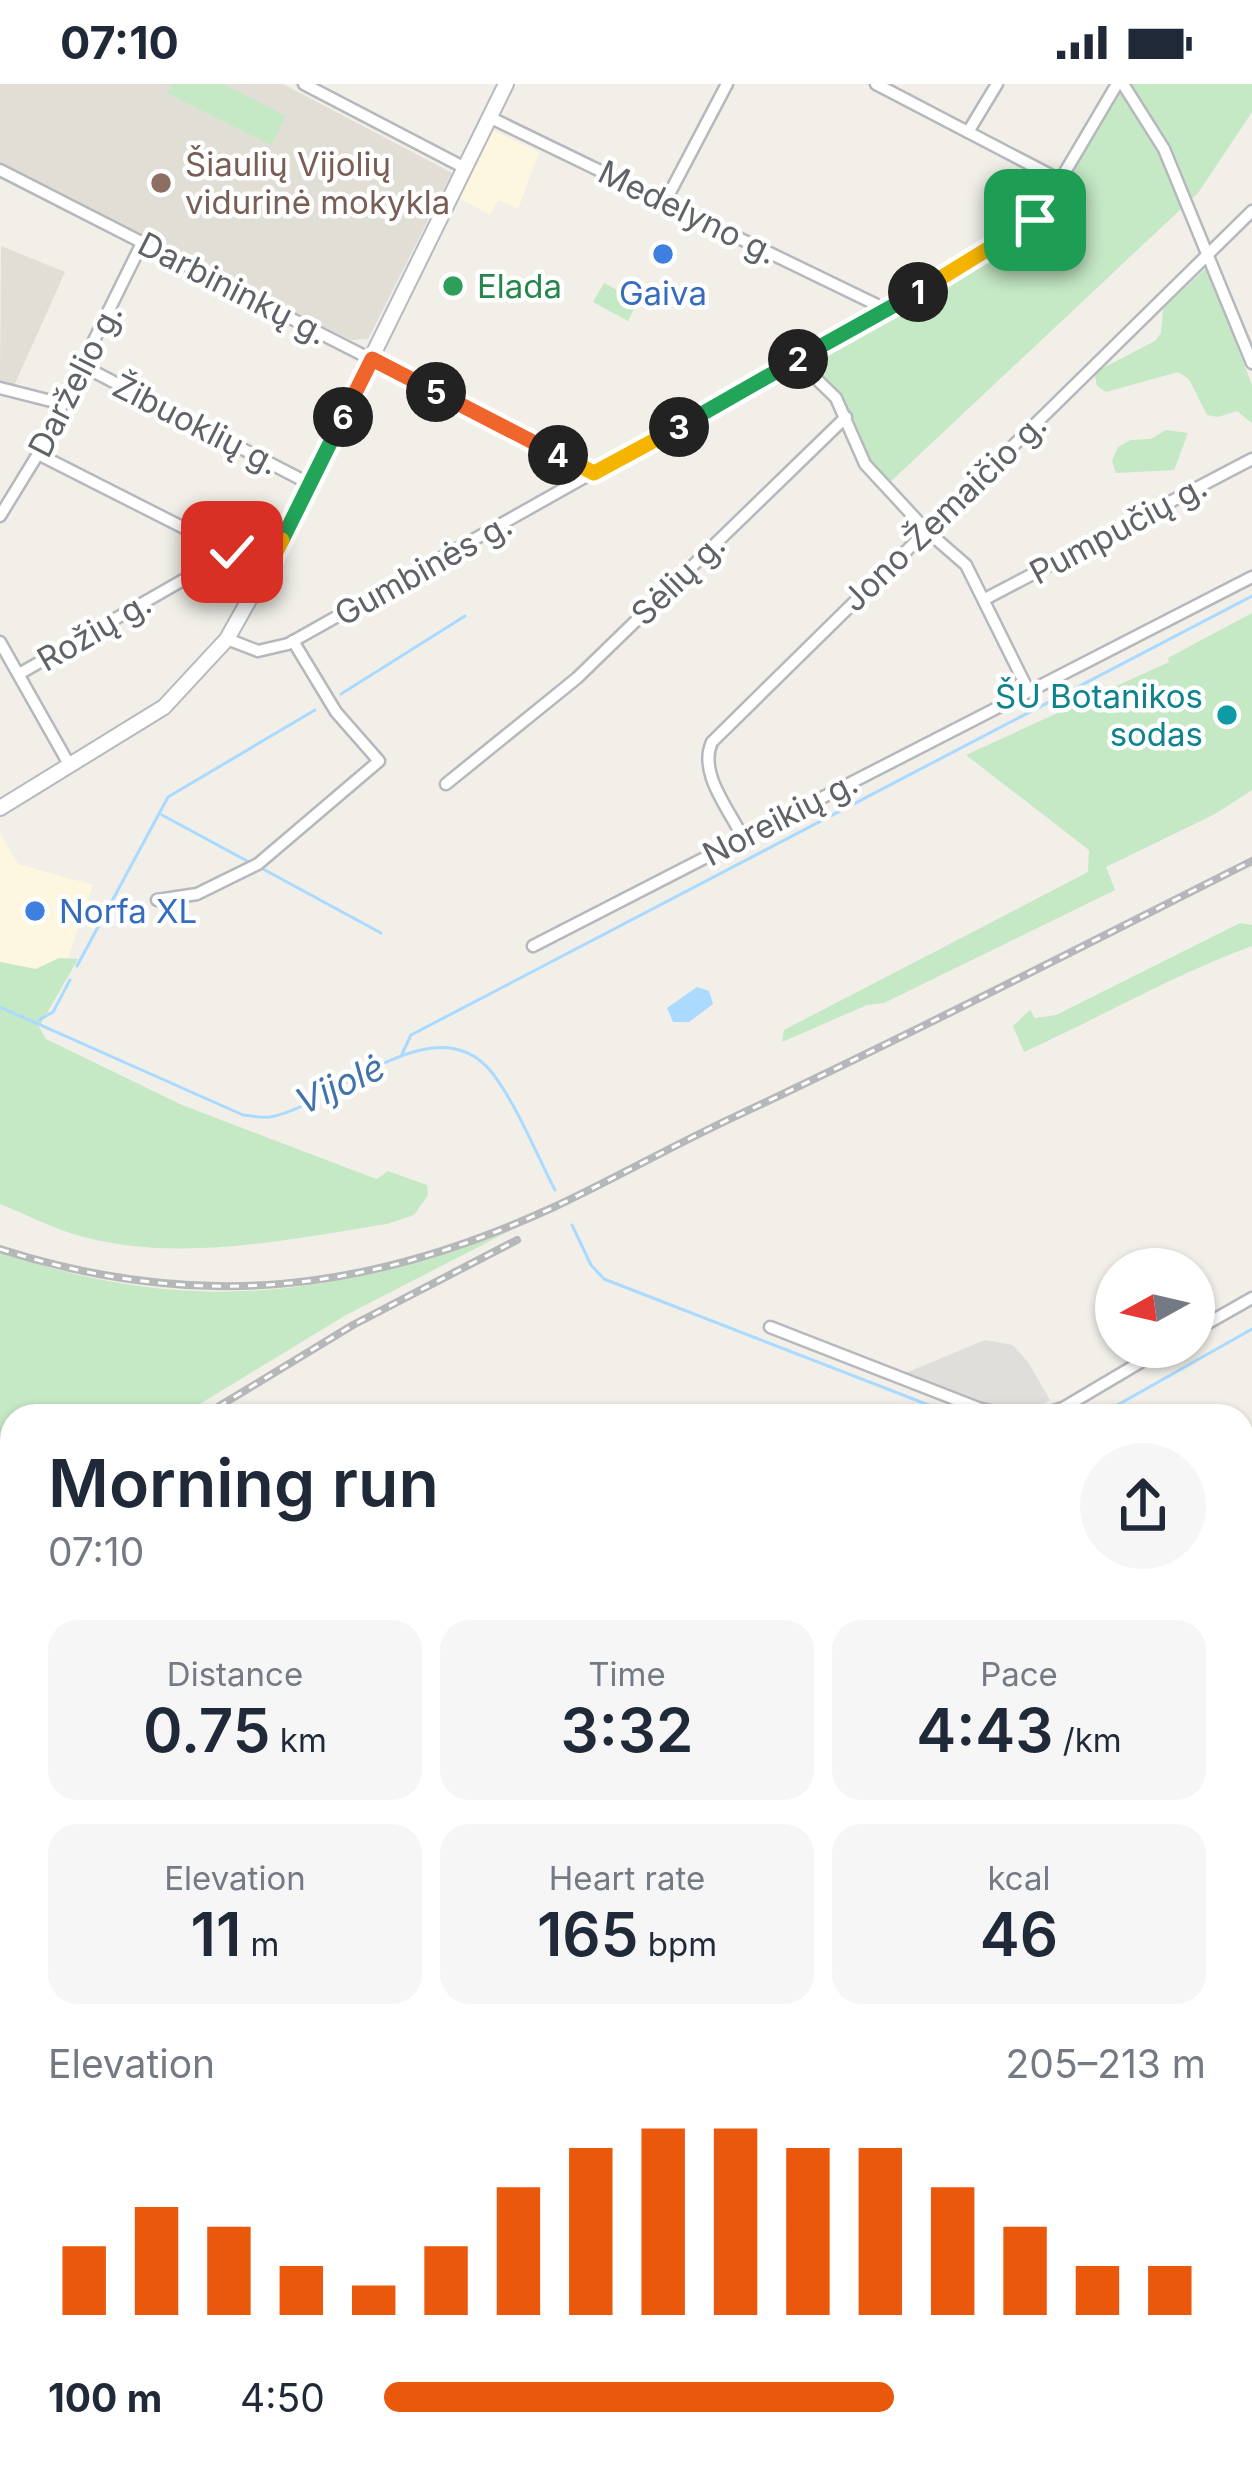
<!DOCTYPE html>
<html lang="en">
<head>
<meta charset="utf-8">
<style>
  :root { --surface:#fff; --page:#f6f6f7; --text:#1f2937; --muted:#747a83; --accent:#ea580c }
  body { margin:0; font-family:Inter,sans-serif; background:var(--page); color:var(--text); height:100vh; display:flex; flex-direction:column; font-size:45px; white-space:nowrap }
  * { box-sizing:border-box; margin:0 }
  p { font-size:39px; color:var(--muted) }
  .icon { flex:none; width:66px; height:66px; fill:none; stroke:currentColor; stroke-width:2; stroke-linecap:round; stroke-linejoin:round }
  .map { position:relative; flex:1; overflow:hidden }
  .drawer { position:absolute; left:0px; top:1320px; width:1254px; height:1062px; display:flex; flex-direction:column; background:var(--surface); border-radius:36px 36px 0 0; box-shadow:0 3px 9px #0004 }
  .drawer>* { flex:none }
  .needle { width:78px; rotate:262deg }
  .fabs { position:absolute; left:1095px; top:1164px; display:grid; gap:24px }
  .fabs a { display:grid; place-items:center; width:120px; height:120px; border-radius:50%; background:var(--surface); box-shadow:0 3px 9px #0004; font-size:60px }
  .pin { position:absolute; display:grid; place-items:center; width:102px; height:102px; color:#fff; margin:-51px; border-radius:24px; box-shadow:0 6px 18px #0006 }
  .km { position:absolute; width:60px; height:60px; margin:-30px; border-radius:50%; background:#222; color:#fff; font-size:33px; line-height:60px; text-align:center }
  .round { display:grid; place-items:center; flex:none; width:126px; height:126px; border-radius:63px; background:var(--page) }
  .headline { display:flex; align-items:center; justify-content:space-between; height:204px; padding:0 48px }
  h1 { font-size:66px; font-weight:600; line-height:90px }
  .metrics { display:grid; grid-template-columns:repeat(3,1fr); gap:18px; height:204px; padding:12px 48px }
  .metrics div { display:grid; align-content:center; border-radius:30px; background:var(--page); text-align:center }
  .metrics b { font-size:60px; font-weight:600 }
  .metrics small { font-size:33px; font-weight:400 }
  .metrics p { font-size:33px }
  .chart { height:336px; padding:24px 48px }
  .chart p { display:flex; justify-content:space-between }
  .chart svg { width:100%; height:216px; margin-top:12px; stroke:var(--accent); stroke-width:6 }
  ul { padding:0 48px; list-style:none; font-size:39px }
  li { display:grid; grid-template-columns:192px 144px 1fr; align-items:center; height:90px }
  li i { height:30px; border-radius:15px; background:var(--accent) }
  .status { display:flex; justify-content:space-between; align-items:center; height:84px; padding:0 60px; background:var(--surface); direction:ltr }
  .status svg { height:33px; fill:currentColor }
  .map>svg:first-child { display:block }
  .commercial { fill:#fef7e0 }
  .industrial { fill:#e0deda }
  .education { fill:#e1ded6 }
  .green { fill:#c5e8c5 }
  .water { fill:#aadaff }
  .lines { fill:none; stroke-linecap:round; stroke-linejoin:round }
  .stream { stroke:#aadaff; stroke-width:3 }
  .minor-casing { stroke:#b5b8bc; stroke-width:15 }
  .secondary-casing { stroke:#b6babf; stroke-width:18 }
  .minor { stroke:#fff; stroke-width:10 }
  .secondary { stroke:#fff; stroke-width:14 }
  .rail-casing { stroke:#b6b7b8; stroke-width:8 }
  .rail { stroke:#fff; stroke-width:3; stroke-dasharray:9; stroke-linecap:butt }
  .split-1-casing { stroke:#fff; stroke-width:24 }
  .split-2-casing { stroke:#fff; stroke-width:24 }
  .split-3-casing { stroke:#fff; stroke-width:24 }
  .split-4-casing { stroke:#fff; stroke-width:24 }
  .split-5-casing { stroke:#fff; stroke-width:24 }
  .split-6-casing { stroke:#fff; stroke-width:24 }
  .split-7-casing { stroke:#fff; stroke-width:24 }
  .split-8-casing { stroke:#fff; stroke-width:24 }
  .split-1 { stroke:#f5b400; stroke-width:15 }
  .split-2 { stroke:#22a559; stroke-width:15 }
  .split-3 { stroke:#22a559; stroke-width:15 }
  .split-4 { stroke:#f5b400; stroke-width:15 }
  .split-5 { stroke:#f0652b; stroke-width:15 }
  .split-6 { stroke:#f0652b; stroke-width:15 }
  .split-7 { stroke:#22a559; stroke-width:15 }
  .split-8 { stroke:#f5b400; stroke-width:15 }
  .education-dot { fill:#8d6e63; stroke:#fff; stroke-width:4.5 }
  .shop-dot { fill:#3f7fe0; stroke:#fff; stroke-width:4.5 }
  .leisure-dot { fill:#2e9e5b; stroke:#fff; stroke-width:4.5 }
  .culture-dot { fill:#0f9aa8; stroke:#fff; stroke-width:4.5 }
  .labels { text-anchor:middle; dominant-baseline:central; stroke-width:9; stroke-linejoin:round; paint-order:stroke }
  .education-label { font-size:33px; fill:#785e54; stroke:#fff; text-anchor:start }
  .street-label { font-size:33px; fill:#5f6368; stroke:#fff }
  .leisure-label { font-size:33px; fill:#27864d; stroke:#fff; text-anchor:start }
  .shop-label { font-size:33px; fill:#366cbe; stroke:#fff }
  .culture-label { font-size:33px; fill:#0d838f; stroke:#fff; text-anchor:end }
  .water-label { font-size:36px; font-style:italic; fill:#4174aa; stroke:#fff }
</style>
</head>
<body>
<div class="status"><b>07:10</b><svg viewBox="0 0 49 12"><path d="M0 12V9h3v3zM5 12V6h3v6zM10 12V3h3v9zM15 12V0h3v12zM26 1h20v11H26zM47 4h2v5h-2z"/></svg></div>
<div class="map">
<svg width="1252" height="2382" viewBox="0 0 1252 2382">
  <rect width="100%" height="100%" fill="#f1efe8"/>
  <!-- commercial -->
  <g class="commercial">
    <path d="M492,46L539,68L518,125L498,116L490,131L458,113Z"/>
    <path d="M0,749L18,780L93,801L68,874H59L36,885L0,878Z"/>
  </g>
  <!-- industrial -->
  <g class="industrial">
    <path d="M985,1256L1013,1261L1028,1278L1050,1316L1043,1320L1046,1327L1013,1330L903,1290Z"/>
    <path d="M667,2370H795L806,2382H659Z"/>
  </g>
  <!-- education -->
  <g class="education">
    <path d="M0,0H283L452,89L368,255L351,256L0,80Z"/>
    <path d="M1,162L65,188L14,302L0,299Z"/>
  </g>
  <!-- green -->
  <g class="green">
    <path d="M172,0H223L286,32L271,61L167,9Z"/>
    <path d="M1117,0H1252V28L1198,109L886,402L865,380L846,333L797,276L1027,144Z"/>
    <path d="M1207,183L1252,301V339L1237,327L1218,333L1207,331L1189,295L1178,288L1106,308L1097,302L1095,292L1099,286L1155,257L1161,249L1163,225Z"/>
    <path d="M604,199L638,217L628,237L593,218Z"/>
    <path d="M1166,346L1188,349L1174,386L1116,389L1112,377L1118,363L1131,356L1151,355Z"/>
    <path d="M1252,529V706L1215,730L1106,783L1115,806L884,919L867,921L782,958L784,946L1088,788L1089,766L966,671L1169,578L1168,574Z"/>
    <path d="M1240,839L1252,841V862C1173,891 1101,933 1024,968L1013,942L1030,926L1035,934L1056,931Z"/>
    <path d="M59,874L78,875L39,943L46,955L182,1021L371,1093L377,1095L388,1087L427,1101L428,1111L414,1131L387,1140C284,1156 172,1181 70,1149C46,1141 23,1129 0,1120V878L36,885Z"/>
    <path d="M525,1139L346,1231L180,1332H12V1455L0,1464V1168C189,1234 343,1213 525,1139Z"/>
    <path d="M0,1624L12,1637V1865L0,1876Z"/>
    <path d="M0,2329L12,2335V2370H79L73,2382H0Z"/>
  </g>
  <!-- water -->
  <path class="water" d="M697,903L709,907L713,920L689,938H673L667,924Z"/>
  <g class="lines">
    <!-- stream -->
    <g class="stream">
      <path d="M341,610L465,532"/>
      <path d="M162,731L249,778"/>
      <path d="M263,785L381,849"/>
      <path d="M77,882L168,713L315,626"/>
      <path d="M0,923L243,1031C252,1032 262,1034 270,1033C333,1022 430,920 489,985C515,1016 536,1070 555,1106"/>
      <path d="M39,936L53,928L70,896"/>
      <path d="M402,970L411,951L1252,512"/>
      <path d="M572,1141L591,1181L604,1195L957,1332"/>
      <path d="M1098,1332L1252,1245"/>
    </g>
    <!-- minor casing -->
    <g class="minor-casing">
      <g id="minor">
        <path d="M304,0L465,84"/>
        <path d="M876,0L1060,96"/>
        <path d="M1123,0L1164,65L1252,279"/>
        <path d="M489,33L875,220L883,229"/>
        <path d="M968,48L997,0"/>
        <path d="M0,86L594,389"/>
        <path d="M666,116L727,0"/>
        <path d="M797,276L836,314L865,380L927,447L966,481L1028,606"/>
        <path d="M81,281L310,400"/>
        <path d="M0,304L63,320"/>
        <path d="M38,370L267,486"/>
        <path d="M0,432L38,370L143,157"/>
        <path d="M985,515L1252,375"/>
        <path d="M227,555L258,567L288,560L1017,150L1042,127L1117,0"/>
        <path d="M0,558L70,682"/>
        <path d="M19,590L232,468"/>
        <path d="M446,700L577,594L846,333"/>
        <path d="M742,752C728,724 698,688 712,658L1252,127"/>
        <path d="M157,816L197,810L258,780L379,677L336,628L293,557"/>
        <path d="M533,862L1252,493"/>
        <path d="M770,1243L978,1324L1010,1332"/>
        <path d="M1194,1247L1252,1214"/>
        <path d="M1038,1332L1063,1324L1166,1263"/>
      </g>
    </g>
    <!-- secondary casing -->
    <g class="secondary-casing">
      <g id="secondary">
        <path d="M0,724L164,623L227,555L276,468L506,0"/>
        <path d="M0,2195L12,2202"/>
        <path d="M293,2370L313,2382"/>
      </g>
    </g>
    <!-- minor -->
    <use href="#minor" class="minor"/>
    <!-- secondary -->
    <use href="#secondary" class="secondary"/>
    <!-- rail casing -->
    <g class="rail-casing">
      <g id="rail">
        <path d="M0,1165C197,1228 367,1209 554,1123C614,1095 672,1062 732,1034C907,952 1079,864 1252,777"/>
        <path d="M203,1332L353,1241L517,1156"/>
        <path d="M0,1469L12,1459"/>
      </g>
    </g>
    <!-- rail -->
    <use href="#rail" class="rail"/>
  </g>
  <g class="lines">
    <!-- split-1 casing -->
    <g class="split-1-casing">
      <path id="split-1" d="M918,208L1035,136"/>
    </g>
    <!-- split-2 casing -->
    <g class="split-2-casing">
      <path id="split-2" d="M798,275L918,208"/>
    </g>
    <!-- split-3 casing -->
    <g class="split-3-casing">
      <path id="split-3" d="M679,343L798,275"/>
    </g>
    <!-- split-4 casing -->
    <g class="split-4-casing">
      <path id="split-4" d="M558,371L594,389L679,343"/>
    </g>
    <!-- split-5 casing -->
    <g class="split-5-casing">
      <path id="split-5" d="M436,308L558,371"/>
    </g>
    <!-- split-6 casing -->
    <g class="split-6-casing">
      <path id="split-6" d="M343,333L372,275L436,308"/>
    </g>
    <!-- split-7 casing -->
    <g class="split-7-casing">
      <path id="split-7" d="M282,456L343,333"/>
    </g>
    <!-- split-8 casing -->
    <g class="split-8-casing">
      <path id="split-8" d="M232,468L267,486L282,456"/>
    </g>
    <!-- split-1 -->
    <use href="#split-1" class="split-1"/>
    <!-- split-2 -->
    <use href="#split-2" class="split-2"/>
    <!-- split-3 -->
    <use href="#split-3" class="split-3"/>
    <!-- split-4 -->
    <use href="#split-4" class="split-4"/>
    <!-- split-5 -->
    <use href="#split-5" class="split-5"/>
    <!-- split-6 -->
    <use href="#split-6" class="split-6"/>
    <!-- split-7 -->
    <use href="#split-7" class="split-7"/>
    <!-- split-8 -->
    <use href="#split-8" class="split-8"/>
  </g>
  <!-- markers -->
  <circle class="education-dot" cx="161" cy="99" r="12"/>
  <g class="shop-dot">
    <circle cx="663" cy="170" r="12"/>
    <circle cx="35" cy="827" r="12"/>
  </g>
  <circle class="leisure-dot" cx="453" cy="202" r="12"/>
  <circle class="culture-dot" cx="1227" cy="631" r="12"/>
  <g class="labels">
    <!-- education labels -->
    <g class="education-label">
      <text x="185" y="80">Šiaulių Vijolių<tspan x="185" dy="38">vidurinė mokykla</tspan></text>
    </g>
    <!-- street labels -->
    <g class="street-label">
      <text transform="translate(688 128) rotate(26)">Medelyno g.</text>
      <text transform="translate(233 204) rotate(27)">Darbininkų g.</text>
      <text transform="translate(75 296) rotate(-63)">Darželio g.</text>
      <text transform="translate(196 340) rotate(27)">Žibuoklių g.</text>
      <text transform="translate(944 428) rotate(-44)">Jono Žemaičio g.</text>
      <text transform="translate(1118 445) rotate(-28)">Pumpučių g.</text>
      <text transform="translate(423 485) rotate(-29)">Gumbinės g.</text>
      <text transform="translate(678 495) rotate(-44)">Sėlių g.</text>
      <text transform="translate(94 547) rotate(-30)">Rožių g.</text>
      <text transform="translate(780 734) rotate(-27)">Noreikių g.</text>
    </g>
    <!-- leisure labels -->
    <g class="leisure-label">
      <text x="477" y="202">Elada</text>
    </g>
    <!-- shop labels -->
    <g class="shop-label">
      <text x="663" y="209">Gaiva</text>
      <text x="59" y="827" text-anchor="start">Norfa XL</text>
    </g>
    <!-- culture labels -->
    <g class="culture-label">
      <text x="1203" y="612">ŠU Botanikos<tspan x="1203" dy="38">sodas</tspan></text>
    </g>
    <!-- water labels -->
    <g class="water-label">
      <text transform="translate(340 1000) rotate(-25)">Vijolė</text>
    </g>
  </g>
</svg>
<div class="fabs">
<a><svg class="needle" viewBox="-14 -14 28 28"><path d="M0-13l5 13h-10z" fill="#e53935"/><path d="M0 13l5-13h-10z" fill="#747a83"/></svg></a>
</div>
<div class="pin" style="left:1035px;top:136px;background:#1e9e55"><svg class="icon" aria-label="arrive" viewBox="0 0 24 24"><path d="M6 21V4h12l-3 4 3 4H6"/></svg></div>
<div class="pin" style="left:232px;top:468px;background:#d93025"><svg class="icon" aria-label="check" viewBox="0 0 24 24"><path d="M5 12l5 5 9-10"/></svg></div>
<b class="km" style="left:918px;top:208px">1</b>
<b class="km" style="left:798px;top:275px">2</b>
<b class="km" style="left:679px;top:343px">3</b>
<b class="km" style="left:558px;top:371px">4</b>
<b class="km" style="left:436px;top:308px">5</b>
<b class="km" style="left:343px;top:333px">6</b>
<section class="drawer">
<div class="headline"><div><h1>Morning run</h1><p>07:10</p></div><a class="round"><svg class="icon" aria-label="share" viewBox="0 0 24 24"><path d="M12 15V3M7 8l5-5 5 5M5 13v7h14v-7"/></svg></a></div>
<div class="metrics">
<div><p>Distance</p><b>0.75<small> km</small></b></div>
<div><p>Time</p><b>3:32</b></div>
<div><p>Pace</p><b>4:43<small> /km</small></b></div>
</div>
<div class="metrics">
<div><p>Elevation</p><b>11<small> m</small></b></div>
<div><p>Heart rate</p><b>165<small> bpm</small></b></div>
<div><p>kcal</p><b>46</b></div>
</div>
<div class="chart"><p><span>Elevation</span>205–213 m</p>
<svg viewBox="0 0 160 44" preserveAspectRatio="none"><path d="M5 44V30M15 44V22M25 44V26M35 44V34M45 44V38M55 44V30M65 44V18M75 44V10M85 44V6M95 44V6M105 44V10M115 44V10M125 44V18M135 44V26M145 44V34M155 44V34"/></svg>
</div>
<ul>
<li><b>100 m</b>4:50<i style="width:62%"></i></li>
</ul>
</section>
</div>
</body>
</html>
